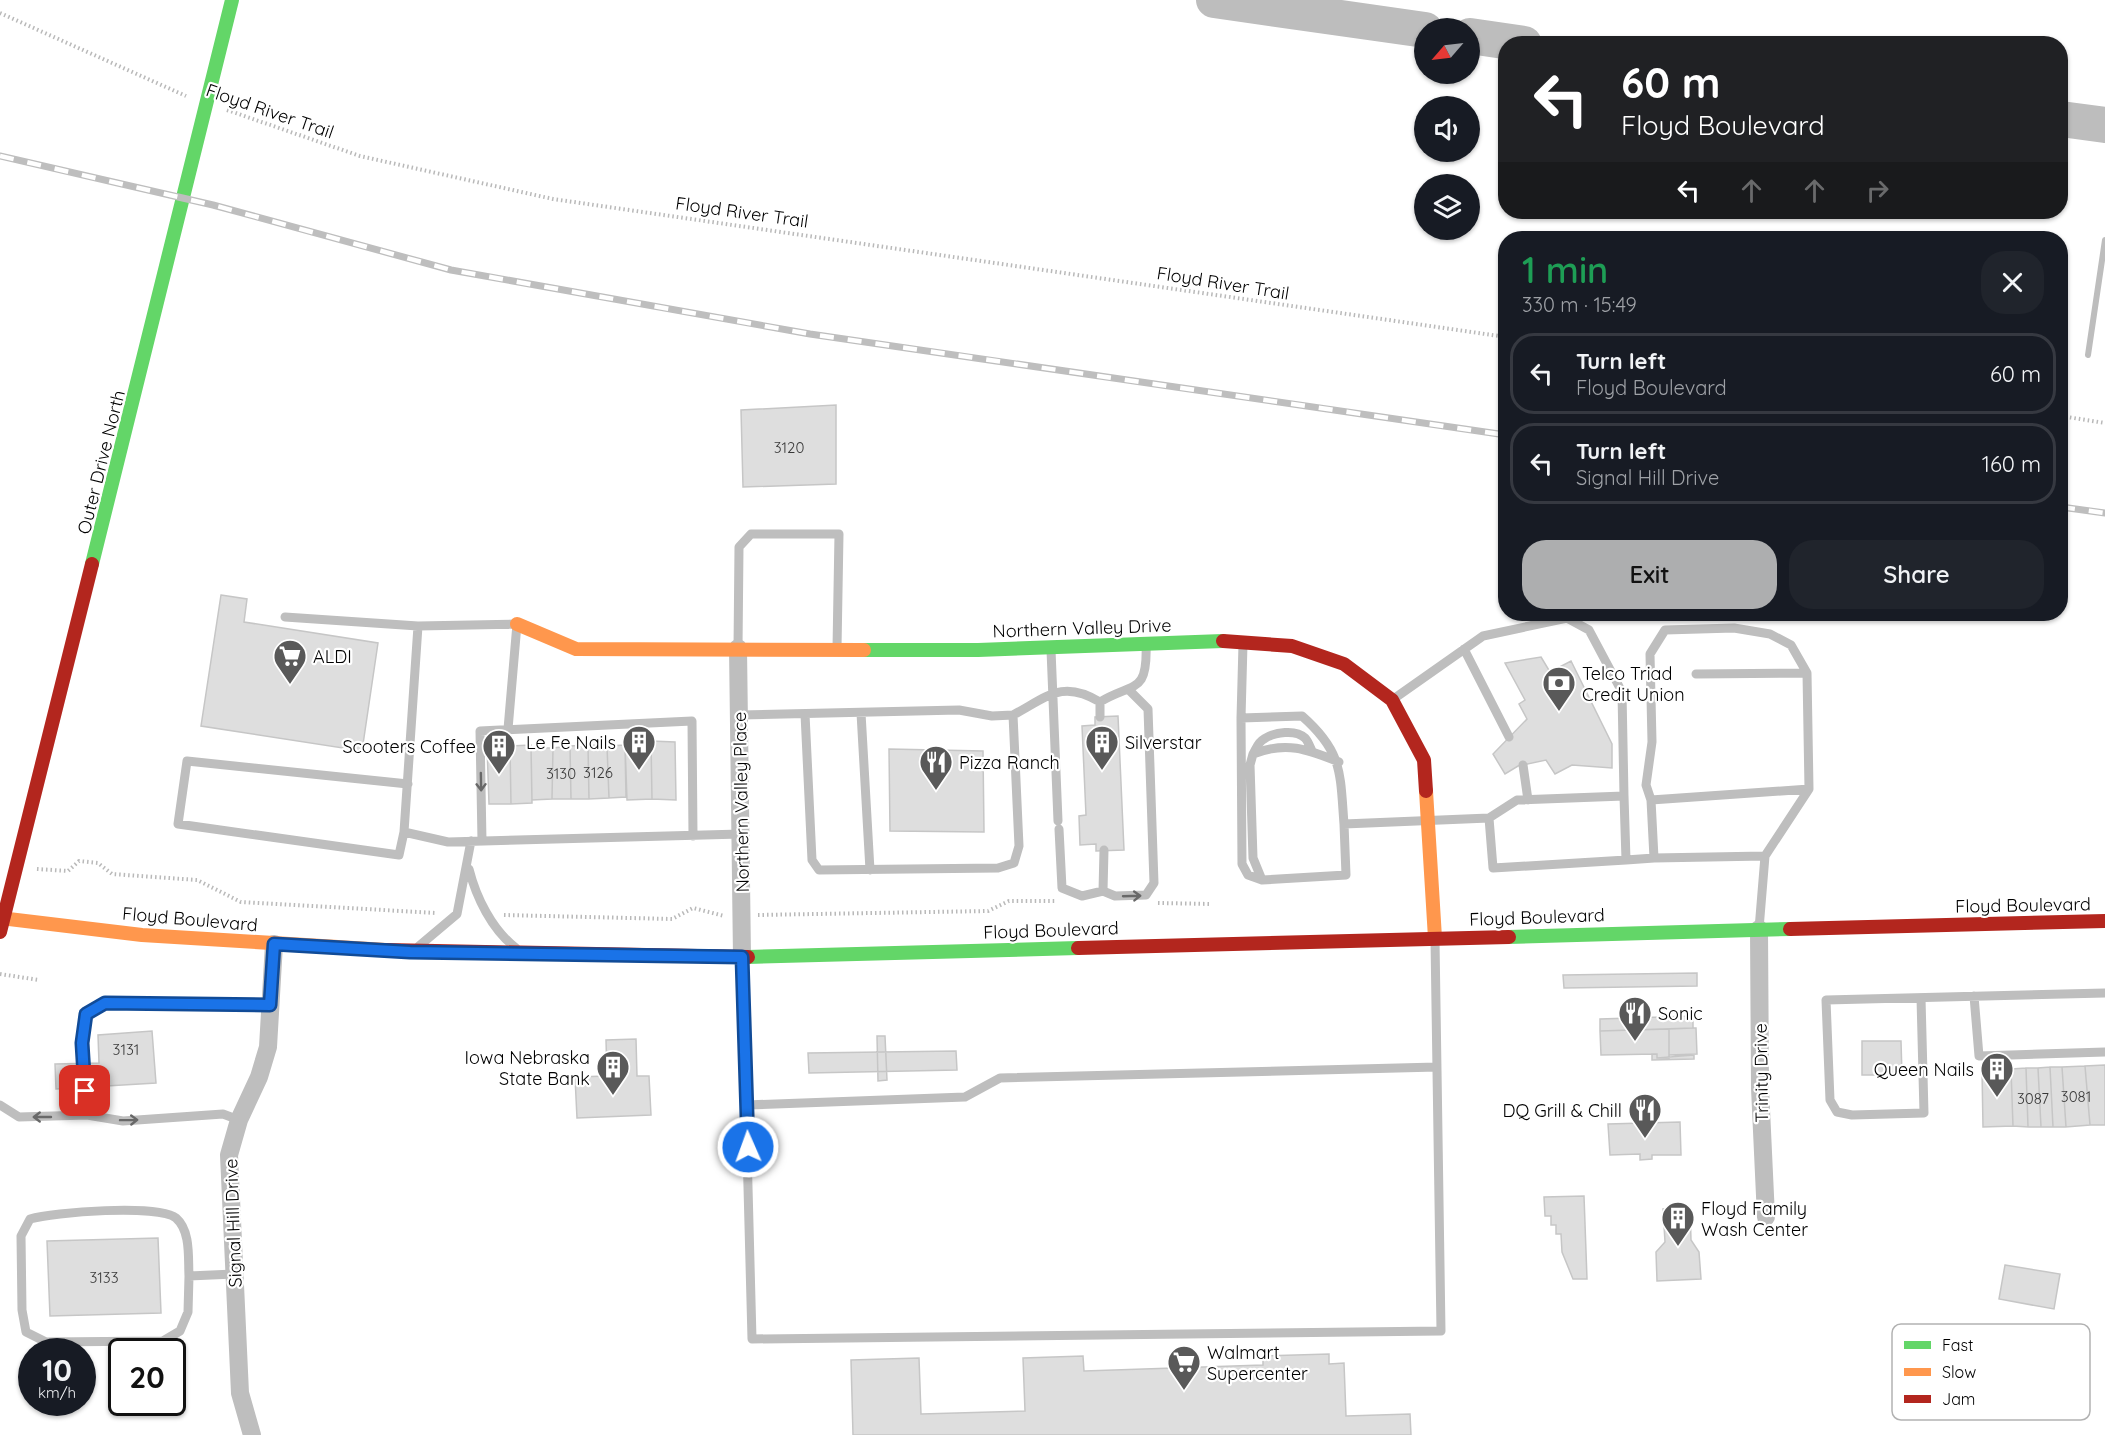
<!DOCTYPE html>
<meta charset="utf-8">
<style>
:root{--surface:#171b24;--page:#20242c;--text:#f1f3f6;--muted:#9ea1a6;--line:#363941;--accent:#adaeaf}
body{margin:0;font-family:Quicksand,sans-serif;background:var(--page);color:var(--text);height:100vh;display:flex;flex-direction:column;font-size:22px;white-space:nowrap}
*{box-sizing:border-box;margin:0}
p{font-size:20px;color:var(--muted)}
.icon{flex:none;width:33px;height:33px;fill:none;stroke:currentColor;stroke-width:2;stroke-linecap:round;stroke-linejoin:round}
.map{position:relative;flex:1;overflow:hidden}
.side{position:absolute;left:1498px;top:231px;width:570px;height:390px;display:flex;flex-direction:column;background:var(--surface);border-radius:24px;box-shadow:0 2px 4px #0004}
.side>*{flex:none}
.guide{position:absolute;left:1498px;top:36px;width:570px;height:183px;border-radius:24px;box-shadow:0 2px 4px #0004;background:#202124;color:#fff;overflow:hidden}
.needle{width:39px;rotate:242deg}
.tools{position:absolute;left:1414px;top:18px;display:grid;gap:12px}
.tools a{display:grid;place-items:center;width:66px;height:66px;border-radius:50%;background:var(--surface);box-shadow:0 2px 4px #0004;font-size:30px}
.speed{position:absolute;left:18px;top:1338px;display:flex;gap:12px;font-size:30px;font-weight:700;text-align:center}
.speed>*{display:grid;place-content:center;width:78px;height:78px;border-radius:50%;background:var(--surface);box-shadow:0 2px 4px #0004;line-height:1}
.speed small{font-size:15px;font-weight:400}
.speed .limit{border:3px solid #111;border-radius:9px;background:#fff;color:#111}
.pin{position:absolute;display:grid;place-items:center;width:51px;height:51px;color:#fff;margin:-26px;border-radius:12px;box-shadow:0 3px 9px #0006}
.me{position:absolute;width:66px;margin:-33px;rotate:358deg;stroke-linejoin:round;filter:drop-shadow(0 0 4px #0008)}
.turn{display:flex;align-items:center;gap:21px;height:126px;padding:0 24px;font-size:27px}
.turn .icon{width:78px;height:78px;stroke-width:2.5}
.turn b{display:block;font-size:42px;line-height:51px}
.lanes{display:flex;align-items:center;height:57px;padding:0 24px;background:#0003;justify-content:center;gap:30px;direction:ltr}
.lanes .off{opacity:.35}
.round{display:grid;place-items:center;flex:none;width:63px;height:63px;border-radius:24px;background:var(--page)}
.overview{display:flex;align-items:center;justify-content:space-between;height:102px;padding:0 24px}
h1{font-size:36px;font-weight:600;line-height:45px;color:#1e9e55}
.primary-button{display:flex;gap:12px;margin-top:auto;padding:12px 24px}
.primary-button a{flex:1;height:69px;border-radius:24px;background:var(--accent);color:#111;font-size:24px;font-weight:600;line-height:69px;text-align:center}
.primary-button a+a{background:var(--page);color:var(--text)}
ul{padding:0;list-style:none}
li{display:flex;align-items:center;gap:18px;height:81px;margin:0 12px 9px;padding:0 12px;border:3px solid var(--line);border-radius:24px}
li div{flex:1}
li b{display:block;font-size:22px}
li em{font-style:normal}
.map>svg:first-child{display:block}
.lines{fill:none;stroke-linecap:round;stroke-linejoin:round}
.stream{stroke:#bdbdbd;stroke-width:6}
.river{stroke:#bdbdbd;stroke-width:36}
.building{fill:#dedede;stroke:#c6c6c6;stroke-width:1.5}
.path{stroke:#b9b9b9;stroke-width:4;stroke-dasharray:1.5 3;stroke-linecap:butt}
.lane{stroke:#bebebe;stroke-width:9}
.street{stroke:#bebebe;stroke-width:18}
.fast{stroke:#63d668;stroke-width:14}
.slow{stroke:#ff974d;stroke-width:14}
.jam{stroke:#b3261e;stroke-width:14}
.rail-casing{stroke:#bebebe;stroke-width:7}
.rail{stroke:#fff;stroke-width:4.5;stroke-dasharray:14;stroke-linecap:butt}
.oneway{stroke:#686868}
.route-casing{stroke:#114b97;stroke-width:15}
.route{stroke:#1a73e8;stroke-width:10}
.labels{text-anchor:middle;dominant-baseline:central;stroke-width:4.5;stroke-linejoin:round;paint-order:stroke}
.number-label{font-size:15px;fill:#383838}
.street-label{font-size:18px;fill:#000;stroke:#fff}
.poi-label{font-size:18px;fill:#000;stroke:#fff;text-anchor:start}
.key{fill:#fff;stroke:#b2b2b2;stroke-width:1.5}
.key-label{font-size:16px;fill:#000}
</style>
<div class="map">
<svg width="2105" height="1435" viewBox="0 0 2105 1435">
<rect width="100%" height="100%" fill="#fff"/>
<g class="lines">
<path class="stream" d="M2088 355 2105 240"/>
<path class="river" d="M1214 0 1425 30
M1470 36 1524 44
M2061 119 2105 125"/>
</g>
<path class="building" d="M836 405V484L743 487 741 410Z
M221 595 247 599 244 622 378 643 362 751 201 726Z
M1541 657 1550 672 1571 661 1612 744V768L1572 765 1555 774 1546 760 1518 766 1505 774 1493 754 1527 719 1519 704 1525 700 1505 663Z
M1118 716 1124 850 1096 851V844L1080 845 1079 816 1086 815 1082 726 1095 725V717Z
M651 741 675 742 676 800 652 799Z
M651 741 652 799 627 800 625 743Z
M531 745 532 803 511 804 510 746Z
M588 745 607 746 609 798 589 799Z
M588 745 589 799H571L570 746Z
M625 745 626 797 609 798 607 746Z
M487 746H510L511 804H489Z
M570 746 571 799H552L553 748Z
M531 748H553L552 799 532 800Z
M889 749 983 751 984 832 890 831Z
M1697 973V986L1564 988 1563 975Z
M1693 1016V1028L1600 1031V1019Z
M1693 1028H1696L1697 1054 1669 1055V1029Z
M1669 1029V1058H1657V1054L1601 1055 1600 1031Z
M152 1031 156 1083 56 1089 55 1064 99 1063 98 1035Z
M877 1036H885L887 1080 878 1081Z
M636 1039 637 1076H649L651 1115 577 1118 575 1077 607 1076 606 1040Z
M1862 1041H1901L1902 1075H1862Z
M956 1051 957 1070 809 1073 808 1053Z
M1652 1054H1657V1058L1694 1055V1059L1652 1060Z
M2105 1065V1125H2090L2085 1066Z
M2085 1066 2090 1125 2066 1127 2062 1067Z
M2050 1067 2053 1127H2041L2038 1068Z
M2050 1067H2062L2066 1127H2053Z
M2026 1068 2028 1127 2013 1126 2011 1069Z
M2026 1068H2038L2041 1127H2028Z
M2011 1069 2013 1126 1983 1127 1982 1070Z
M1680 1122 1681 1155H1652V1159L1640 1160V1154L1610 1155 1608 1124Z
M1584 1196 1587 1279H1573L1562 1252 1561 1234H1556V1225H1551V1216H1545L1544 1197Z
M1690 1208 1691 1240 1699 1252 1701 1279 1657 1281 1656 1252 1665 1242 1663 1209Z
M158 1238 161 1313 50 1316 47 1241Z
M2005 1265 2060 1274 2054 1309 1999 1299Z
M1329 1354V1364L1344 1363 1346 1416 1410 1414 1411 1435H853L851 1360 919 1358 921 1414 1025 1411 1023 1358 1083 1356 1084 1371 1263 1365V1356Z"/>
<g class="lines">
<path class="path" d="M0 13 186 96
M227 110 360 156 553 199 1506 337
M2061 416 2105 423
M37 869 68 871 79 861 98 863 112 874 197 880 241 902 436 913
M1158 903 1211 904
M504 915 672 919 693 908 724 916
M758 915 988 911 1009 901H1057
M0 974 39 980"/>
<path class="lane" d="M285 617 418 626 517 624 508 729
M1243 644 1241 718 1302 716C1343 752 1340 773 1344 824L1489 818 1493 868 1626 860 1624 796 1517 800 1489 818
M738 648 739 547 751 534H839L837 648
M1464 649 1509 737
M1051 650 1058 821
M1696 674 1807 673
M1392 700 1483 636 1567 618 1589 630 1622 692 1624 796
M1100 702C1133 682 1148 695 1146 644
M861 713 870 870
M740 715 959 710 992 716 1013 715 1019 846 1014 863 998 868 819 870 812 860 805 714
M1013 715C1047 697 1062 679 1100 702
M1100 717V702
M1241 718 1242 864 1248 875 1262 880 1346 875 1344 824
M1253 754C1256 749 1258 742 1264 739 1274 732 1296 729 1305 738 1308 741 1310 747 1312 751
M1523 765 1528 800
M408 784 187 761 178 824 399 855 404 832 448 842 741 834
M1651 800 1809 789
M1059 829 1062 888 1082 896 1103 891 1104 850
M404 832 418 626
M482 841 480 731 692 721 693 836
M1626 860 1654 858
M469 869C476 897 492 930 516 948
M1262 880 1253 858 1250 765 1253 754C1286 741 1307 749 1339 762
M1103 891 1115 896 1146 895 1154 883 1148 709 1130 691
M1759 929 1765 856 1809 789 1807 673 1791 645 1770 634 1734 628 1665 630 1650 654 1652 742 1646 785 1651 800 1654 858 1765 856
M419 946 457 914 471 841
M742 959 752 1339 1441 1331 1435 940
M1974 996 1979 1056 2105 1052
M1921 998 1924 1113 1852 1115 1837 1112 1830 1100 1826 1000 2105 993
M0 1105 19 1117 87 1115
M747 1105 965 1097 1000 1078 1437 1067
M239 1120 223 1114 123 1121 87 1115 82 1043 86 1014 105 1003 270 1005
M189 1276 188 1312 180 1331 163 1341 46 1342 26 1332 22 1310 21 1236 30 1219C53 1212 159 1204 176 1218 191 1231 188 1258 189 1276L234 1274"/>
<path class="street" d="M738 648 742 957
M1759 929 1760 1088 1766 1217
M252 1435 240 1393 229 1155 239 1120 259 1077 268 1047 274 944"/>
<path class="fast" d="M92 564 232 0
M864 650H978L1223 641
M1509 937 1790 929
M748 957 1078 948"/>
<path class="slow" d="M517 624 576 649 864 650
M1426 791 1435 938
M0 918 142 935 386 950"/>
<path class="jam" d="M1223 641 1292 646 1344 664 1392 700 1424 760 1426 791
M1790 929 2105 921
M0 932 92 564
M1078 948 1509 937
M386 950 748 957"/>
<defs>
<path id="rail" d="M0 156 213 205 451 270 810 334 1506 435
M2061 507 2105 513"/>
</defs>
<use href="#rail" class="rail-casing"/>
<use href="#rail" class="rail"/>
</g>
<defs><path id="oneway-shaft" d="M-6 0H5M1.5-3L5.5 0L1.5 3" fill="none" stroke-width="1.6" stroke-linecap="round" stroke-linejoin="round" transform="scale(1.5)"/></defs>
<g class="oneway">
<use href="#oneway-shaft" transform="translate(481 782) rotate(89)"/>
<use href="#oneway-shaft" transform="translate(1132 896) rotate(-2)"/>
<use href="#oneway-shaft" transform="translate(42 1117) rotate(-180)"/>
<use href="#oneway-shaft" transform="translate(129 1120) rotate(-1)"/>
</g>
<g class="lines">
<defs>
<path id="route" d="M85 1091 82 1043 86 1014 105 1003 270 1005 274 944 410 952 742 957 748 1147"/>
</defs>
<use href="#route" class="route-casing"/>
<use href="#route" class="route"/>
</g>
<defs>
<symbol id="supermarket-pin" viewBox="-11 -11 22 30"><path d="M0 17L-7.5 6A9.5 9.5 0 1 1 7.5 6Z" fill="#595959" stroke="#fff"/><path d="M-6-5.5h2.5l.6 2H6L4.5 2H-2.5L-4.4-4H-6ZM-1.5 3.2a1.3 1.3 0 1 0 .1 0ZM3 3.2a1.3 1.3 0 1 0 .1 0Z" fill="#fff"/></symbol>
<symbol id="bank-pin" viewBox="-11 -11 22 30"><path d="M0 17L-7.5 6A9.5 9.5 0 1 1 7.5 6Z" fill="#595959" stroke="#fff"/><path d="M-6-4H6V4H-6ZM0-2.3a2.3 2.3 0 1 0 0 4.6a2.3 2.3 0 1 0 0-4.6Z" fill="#fff"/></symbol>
<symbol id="building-pin" viewBox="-11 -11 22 30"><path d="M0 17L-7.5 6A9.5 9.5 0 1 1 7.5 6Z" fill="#595959" stroke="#fff"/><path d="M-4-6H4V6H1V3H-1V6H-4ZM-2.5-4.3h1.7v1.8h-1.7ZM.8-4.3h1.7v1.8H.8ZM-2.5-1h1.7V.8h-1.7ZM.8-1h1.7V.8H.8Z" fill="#fff"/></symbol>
<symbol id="restaurant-pin" viewBox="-11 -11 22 30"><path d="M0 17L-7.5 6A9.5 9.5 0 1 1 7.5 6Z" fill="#595959" stroke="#fff"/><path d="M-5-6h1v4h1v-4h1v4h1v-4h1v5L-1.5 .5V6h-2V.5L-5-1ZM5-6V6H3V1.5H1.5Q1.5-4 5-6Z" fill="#fff"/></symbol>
</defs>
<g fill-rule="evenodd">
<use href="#supermarket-pin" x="271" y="637" width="38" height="52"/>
<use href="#bank-pin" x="1540" y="664" width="38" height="52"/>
<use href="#building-pin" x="620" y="723" width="38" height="52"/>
<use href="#building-pin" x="1083" y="723" width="38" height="52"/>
<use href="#building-pin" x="480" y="727" width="38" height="52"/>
<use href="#restaurant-pin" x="917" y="743" width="38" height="52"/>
<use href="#restaurant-pin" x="1616" y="994" width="38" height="52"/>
<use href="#building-pin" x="594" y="1048" width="38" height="52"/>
<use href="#building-pin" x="1978" y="1050" width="38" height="52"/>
<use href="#restaurant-pin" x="1626" y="1091" width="38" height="52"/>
<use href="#building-pin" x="1659" y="1199" width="38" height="52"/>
<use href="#supermarket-pin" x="1165" y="1343" width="38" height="52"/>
</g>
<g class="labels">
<g class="number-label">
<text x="789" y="447">3120</text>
<text x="598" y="772">3126</text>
<text x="561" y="773">3130</text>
<text x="126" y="1049">3131</text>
<text x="2076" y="1096">3081</text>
<text x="2033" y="1098">3087</text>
<text x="104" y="1277">3133</text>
</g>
<g class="street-label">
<text transform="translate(270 111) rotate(19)">Floyd River Trail</text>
<text transform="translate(742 212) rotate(8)">Floyd River Trail</text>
<text transform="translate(1223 283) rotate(9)">Floyd River Trail</text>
<text transform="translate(101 462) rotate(-76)">Outer Drive North</text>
<text transform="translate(1082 628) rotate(-2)">Northern Valley Drive</text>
<text transform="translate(741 802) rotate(-91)">Northern Valley Place</text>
<text transform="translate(2023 905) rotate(-1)">Floyd Boulevard</text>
<text transform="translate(1537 917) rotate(-2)">Floyd Boulevard</text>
<text transform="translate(190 919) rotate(5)">Floyd Boulevard</text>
<text transform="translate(1051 930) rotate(-2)">Floyd Boulevard</text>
<text transform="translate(1761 1073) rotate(-91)">Trinity Drive</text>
<text transform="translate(233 1223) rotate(-92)">Signal Hill Drive</text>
</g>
<g class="poi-label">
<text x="313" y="656">ALDI</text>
<text x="1582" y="673">Telco Triad<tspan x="1582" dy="21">Credit Union</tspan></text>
<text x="616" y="742" text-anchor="end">Le Fe Nails</text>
<text x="1125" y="742">Silverstar</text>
<text x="476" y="746" text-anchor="end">Scooters Coffee</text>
<text x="959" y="762">Pizza Ranch</text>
<text x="1658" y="1013">Sonic</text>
<text x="590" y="1057" text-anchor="end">Iowa Nebraska<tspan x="590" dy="21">State Bank</tspan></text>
<text x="1974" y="1069" text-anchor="end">Queen Nails</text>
<text x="1622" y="1110" text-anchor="end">DQ Grill &amp; Chill</text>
<text x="1701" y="1208">Floyd Family<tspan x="1701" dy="21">Wash Center</tspan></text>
<text x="1207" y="1352">Walmart<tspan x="1207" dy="21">Supercenter</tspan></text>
</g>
</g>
<rect x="1892" y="1324" width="198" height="96" rx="9" class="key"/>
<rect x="1904" y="1341" width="27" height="8" fill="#63d668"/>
<rect x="1904" y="1368" width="27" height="8" fill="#ff974d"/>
<rect x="1904" y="1395" width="27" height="8" fill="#b3261e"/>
<g class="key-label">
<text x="1942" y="1351">Fast</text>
<text x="1942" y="1378">Slow</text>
<text x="1942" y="1405">Jam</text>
</g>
</svg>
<div class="tools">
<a><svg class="needle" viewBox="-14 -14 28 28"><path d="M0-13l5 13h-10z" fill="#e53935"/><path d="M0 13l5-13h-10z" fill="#9ea1a6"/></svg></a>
<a><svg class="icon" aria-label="sound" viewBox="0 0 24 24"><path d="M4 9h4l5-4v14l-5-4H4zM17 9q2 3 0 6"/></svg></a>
<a><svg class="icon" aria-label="layers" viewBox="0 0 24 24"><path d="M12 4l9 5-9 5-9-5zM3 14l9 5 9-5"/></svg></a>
</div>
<div class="speed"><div>10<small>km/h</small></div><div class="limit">20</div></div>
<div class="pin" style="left:85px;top:1091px;background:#d93025"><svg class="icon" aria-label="arrive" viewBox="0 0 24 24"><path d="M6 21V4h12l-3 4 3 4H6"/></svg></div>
<svg class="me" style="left:748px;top:1147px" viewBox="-20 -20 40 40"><circle r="17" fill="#1a73e8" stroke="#fff" stroke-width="3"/><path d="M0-11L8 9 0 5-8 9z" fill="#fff"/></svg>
<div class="guide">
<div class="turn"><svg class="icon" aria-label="left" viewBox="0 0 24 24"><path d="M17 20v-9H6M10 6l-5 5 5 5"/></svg><div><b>60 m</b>Floyd Boulevard</div></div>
<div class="lanes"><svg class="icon" aria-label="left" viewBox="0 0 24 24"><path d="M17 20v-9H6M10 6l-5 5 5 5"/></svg><svg class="icon off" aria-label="ahead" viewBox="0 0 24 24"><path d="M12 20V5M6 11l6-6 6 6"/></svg><svg class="icon off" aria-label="ahead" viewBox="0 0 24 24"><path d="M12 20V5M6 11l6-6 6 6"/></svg><svg class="icon off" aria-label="right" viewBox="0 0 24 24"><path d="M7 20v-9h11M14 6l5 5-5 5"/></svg></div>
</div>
<section class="side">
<div class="overview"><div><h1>1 min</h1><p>330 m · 15:49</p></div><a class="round"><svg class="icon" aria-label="close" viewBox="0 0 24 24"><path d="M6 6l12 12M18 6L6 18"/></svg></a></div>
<ul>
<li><svg class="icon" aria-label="left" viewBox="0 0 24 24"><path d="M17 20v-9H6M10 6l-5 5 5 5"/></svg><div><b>Turn left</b><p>Floyd Boulevard</p></div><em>60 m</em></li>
<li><svg class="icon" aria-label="left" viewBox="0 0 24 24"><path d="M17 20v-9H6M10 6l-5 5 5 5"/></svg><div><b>Turn left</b><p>Signal Hill Drive</p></div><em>160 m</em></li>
</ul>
<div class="primary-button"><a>Exit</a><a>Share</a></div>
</section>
</div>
